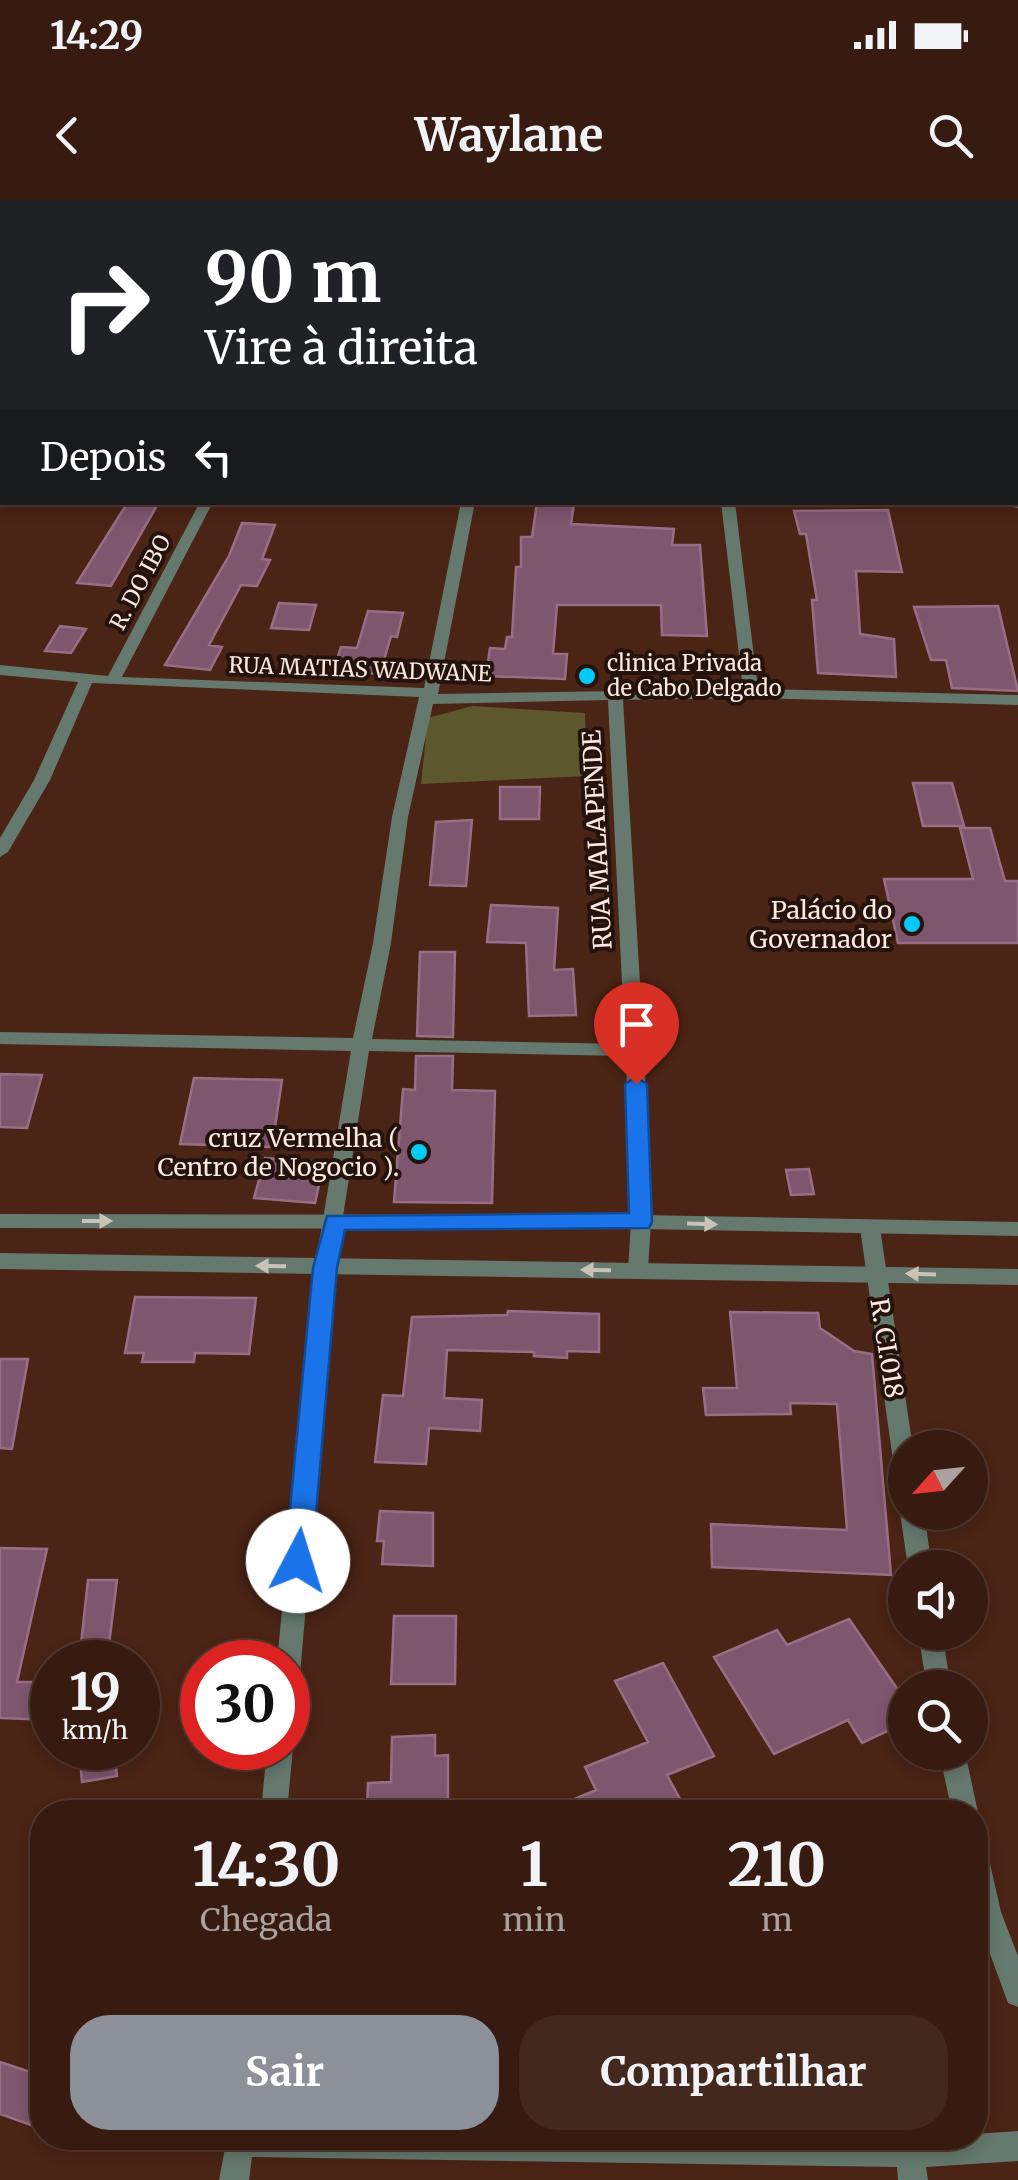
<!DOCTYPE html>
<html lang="pt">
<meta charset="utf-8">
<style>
:root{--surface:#381b10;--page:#43281e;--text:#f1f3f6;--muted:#aba19f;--line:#523930;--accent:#8c9099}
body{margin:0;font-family:Merriweather,serif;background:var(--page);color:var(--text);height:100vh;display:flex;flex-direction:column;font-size:38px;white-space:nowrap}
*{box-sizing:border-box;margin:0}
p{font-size:32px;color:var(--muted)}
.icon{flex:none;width:55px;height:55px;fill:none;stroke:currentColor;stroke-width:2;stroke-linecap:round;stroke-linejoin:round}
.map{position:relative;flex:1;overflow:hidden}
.side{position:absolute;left:30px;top:1600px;width:958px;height:350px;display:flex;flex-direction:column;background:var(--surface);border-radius:40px;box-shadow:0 5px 15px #0003,0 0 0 2px var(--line)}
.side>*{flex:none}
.hud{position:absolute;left:0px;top:0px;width:1020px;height:305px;box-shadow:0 5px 15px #0003,0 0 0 2px var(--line);background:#202124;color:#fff;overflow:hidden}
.needle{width:65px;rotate:243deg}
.fabs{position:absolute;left:888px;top:1230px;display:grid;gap:20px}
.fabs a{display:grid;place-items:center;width:100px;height:100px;border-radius:50%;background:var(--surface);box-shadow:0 5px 15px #0003,0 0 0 2px var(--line);font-size:50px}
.speed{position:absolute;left:30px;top:1440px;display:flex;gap:20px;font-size:50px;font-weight:700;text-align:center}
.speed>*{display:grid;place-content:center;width:130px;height:130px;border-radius:50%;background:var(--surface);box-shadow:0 5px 15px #0003,0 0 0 2px var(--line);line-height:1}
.speed small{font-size:25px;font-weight:400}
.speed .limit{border:15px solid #d22;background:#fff;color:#111}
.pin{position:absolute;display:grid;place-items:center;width:85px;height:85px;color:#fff;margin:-102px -42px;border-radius:50% 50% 50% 0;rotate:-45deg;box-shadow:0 0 10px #0007}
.pin .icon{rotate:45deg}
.me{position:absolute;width:110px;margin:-55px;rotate:5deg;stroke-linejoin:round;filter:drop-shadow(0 0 8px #0008)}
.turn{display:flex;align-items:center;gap:35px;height:210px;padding:0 40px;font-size:45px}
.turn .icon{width:130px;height:130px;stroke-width:2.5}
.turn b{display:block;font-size:70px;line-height:85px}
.then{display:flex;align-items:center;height:95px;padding:0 40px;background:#0003;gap:20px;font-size:38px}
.eta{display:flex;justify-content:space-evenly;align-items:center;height:170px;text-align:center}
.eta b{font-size:60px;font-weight:700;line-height:70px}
.button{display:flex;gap:20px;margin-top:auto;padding:20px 40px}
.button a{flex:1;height:115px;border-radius:40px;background:var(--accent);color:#fff;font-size:40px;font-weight:700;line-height:115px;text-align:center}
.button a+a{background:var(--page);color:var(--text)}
.status{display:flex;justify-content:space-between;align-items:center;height:70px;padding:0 50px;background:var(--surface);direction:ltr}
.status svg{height:28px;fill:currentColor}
header{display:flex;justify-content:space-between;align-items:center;height:130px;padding:0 40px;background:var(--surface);font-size:45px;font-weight:700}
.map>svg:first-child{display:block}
.green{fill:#5c572d}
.building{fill:#7e566e;stroke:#986e87;stroke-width:2.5}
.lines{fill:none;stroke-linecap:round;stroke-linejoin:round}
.minor{fill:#65796e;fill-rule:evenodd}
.tertiary{fill:#65796e;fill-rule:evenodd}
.oneway{fill:#c8c2b9}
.route{fill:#1a73e8;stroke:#114b97;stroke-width:2.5}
.poi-dot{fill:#02cbf9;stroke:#24130c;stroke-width:4}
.labels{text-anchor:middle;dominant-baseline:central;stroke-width:8;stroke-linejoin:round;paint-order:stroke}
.far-street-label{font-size:22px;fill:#fee9e1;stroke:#24130c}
.far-poi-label{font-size:22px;fill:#fee9e1;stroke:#24130c;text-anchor:start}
.street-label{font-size:25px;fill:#fee9e1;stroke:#24130c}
.poi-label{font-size:25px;fill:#fee9e1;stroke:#24130c;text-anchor:end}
</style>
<div class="status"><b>14:29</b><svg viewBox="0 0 49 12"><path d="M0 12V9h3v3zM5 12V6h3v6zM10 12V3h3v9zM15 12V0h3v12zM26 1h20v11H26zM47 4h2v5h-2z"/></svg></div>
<header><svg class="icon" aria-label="back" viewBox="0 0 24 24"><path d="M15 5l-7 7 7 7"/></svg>Waylane<svg class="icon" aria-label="search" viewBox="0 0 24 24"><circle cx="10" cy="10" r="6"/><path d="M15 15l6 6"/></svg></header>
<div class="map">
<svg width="1018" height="1980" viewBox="0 0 1018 1980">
<rect width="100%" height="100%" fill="#4a2415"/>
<path class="green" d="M472 506 585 513 587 576 421 584 428 518Z"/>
<path class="building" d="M128 302H159L111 386 77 383Z
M537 303 574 304 571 324 674 329 672 345H700L707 436 662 435 661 405H557L553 454H567L565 479 486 476 490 448 505 449 507 437H512L516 367H521V337H532Z
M888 310 902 372 856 371 860 434 894 439 896 477 818 473 812 400H817L806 334H800L794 311Z
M242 323 275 325 262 359 270 360 257 386 241 385 209 445 222 447 210 470 165 465 229 356Z
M279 403 316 405 309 430 271 428Z
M998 406 1018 491 952 488 946 460H931L914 407Z
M368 411 403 413 397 437 391 436 380 474 333 471 341 447 357 448Z
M60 426 86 429 71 453 45 451Z
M913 583H952L964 626H923Z
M500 587H540L539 619H500Z
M472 620 466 686 430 685 436 622Z
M960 628H990L1005 681H1018V743H898L884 679H973Z
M491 705 558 708 554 770 573 769 576 815 529 816 526 743 487 742Z
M420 752H455L453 837 417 836Z
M416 856H453L452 890 495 891 492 1003 394 1002 403 889 415 890Z
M0 874 42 875 27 928 0 927Z
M194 878 282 880 272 947 180 944Z
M265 958 324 962 315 1003 254 998Z
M809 969 814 994 791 995 786 970Z
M135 1097 256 1098 249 1154 195 1153 194 1162H142L144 1153H125Z
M508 1111 599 1114V1152L567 1151V1158L534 1156V1152L447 1150 444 1198 482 1200 480 1231 429 1228 426 1264 375 1262 383 1195 403 1196 412 1117 507 1115Z
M730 1112 818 1113 820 1128 854 1151 872 1154 891 1375 712 1367 711 1324 847 1330 837 1204 790 1203 791 1214 706 1215 703 1188H737Z
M0 1159H28L12 1249 0 1248Z
M380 1311 433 1313V1366L382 1364 384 1341H377Z
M0 1348 47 1349 17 1482H52V1520L0 1518Z
M88 1380H117L107 1461 79 1462Z
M394 1416H456L455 1484H391Z
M849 1419 905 1500V1523L862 1543 848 1520 774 1554 714 1457 777 1430 787 1445Z
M663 1463 714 1556 667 1575 687 1612H544L596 1590 585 1567 648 1542 615 1481Z
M435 1535V1556L448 1555V1605L367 1610 368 1583 391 1582 392 1537Z
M79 1548H114L117 1576 82 1582Z
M0 1862 42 1876V1929L0 1914Z"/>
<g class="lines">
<path class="minor" d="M183 0H193V2H183Z
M371 0H382L383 2H372Z
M521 0H532L533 2H522Z
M663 0H674L675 2H664Z
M751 0H763L764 2H753Z
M961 0H972L973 2H962Z
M0 24H2V30H0Z
M2 203V212L0 213V204Z
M0 261 2 262V270L0 269Z
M1018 298V308L1013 307 1011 302H1018Z
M200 302H213L122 477 424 488 461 302H475L438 494 743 489 721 302H735L758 489 1018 495V505L751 498 623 500 644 850 651 1022 648 1070 645 1075H631L628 1070 631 1022 626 856 369 851 335 1067 300 1475 297 1483 288 1486V1462H277L315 1067 351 851 0 844V832L353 838 373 743 392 617 419 497 92 483 50 580 8 652 0 657V638L34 580 78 482 0 475V465L108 476ZM608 500 625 844 372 839 391 743 408 617 433 504Z
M870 1021 880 1028 913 1248H905V1276L897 1274 894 1267 860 1028Z
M905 1305V1312H924L932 1368H908L900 1312Z
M918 1432H942L951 1488H927Z
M288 1539 293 1548 287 1612H261L267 1548H288Z
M939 1552H965L978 1612 975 1619V1612H952Z
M975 1643 984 1646 988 1655 1001 1712 1018 1756V1807L1008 1803 975 1713Z
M1018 1931V1961L926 1967 928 1980H898L897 1967 252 1957 249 1980H219L227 1938H975V1934Z"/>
<path class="tertiary" d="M0 1014 641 1015 1018 1022V1036L641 1029 0 1028Z
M0 1053 1018 1069V1085L0 1069Z"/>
</g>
<defs><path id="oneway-solid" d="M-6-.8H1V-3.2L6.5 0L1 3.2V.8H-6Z" transform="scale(2.5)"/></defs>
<g class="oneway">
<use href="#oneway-solid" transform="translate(97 1021)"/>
<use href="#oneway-solid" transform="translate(702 1024) rotate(2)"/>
<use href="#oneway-solid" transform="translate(271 1066) rotate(-179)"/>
<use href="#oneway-solid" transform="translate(596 1070) rotate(-179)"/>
<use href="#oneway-solid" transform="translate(921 1074) rotate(-178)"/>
</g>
<path class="route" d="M636 877 647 884 652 1022 649 1028 345 1030 337 1068 312 1361 308 1369 298 1372 289 1369 285 1361 313 1068 327 1016 629 1013 625 884Z"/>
<g class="poi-dot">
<circle cx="587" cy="476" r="10"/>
<circle cx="912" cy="724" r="10"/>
<circle cx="419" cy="952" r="10"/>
</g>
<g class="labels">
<g class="far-street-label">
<text transform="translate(140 382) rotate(-62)">R. DO IBO</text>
<text transform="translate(360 469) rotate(2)">RUA MATIAS WADWANE</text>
</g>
<g class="far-poi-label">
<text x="607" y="463">clinica Privada<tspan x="607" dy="25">de Cabo Delgado</tspan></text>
</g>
<g class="street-label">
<text transform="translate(597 640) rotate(-93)">RUA MALAPENDE</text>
<text transform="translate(887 1148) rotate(81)">R. CI.018</text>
</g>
<g class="poi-label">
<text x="892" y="710">Palácio do<tspan x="892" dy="29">Governador</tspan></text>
<text x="399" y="938">cruz Vermelha (<tspan x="399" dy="29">Centro de Nogocio ).</tspan></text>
</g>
</g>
</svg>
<div class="fabs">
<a><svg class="needle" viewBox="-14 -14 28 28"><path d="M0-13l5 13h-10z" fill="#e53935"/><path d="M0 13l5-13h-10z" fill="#aba19f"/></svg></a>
<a><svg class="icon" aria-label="sound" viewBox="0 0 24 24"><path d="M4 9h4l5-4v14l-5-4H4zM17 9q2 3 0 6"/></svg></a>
<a><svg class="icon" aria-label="search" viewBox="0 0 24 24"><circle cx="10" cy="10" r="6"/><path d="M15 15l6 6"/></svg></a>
</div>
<div class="speed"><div>19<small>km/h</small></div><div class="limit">30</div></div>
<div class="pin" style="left:636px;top:884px;background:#d93025"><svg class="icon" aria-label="arrive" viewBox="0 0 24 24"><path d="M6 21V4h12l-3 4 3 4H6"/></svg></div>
<svg class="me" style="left:298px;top:1361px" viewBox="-20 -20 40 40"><circle r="19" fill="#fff"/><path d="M0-13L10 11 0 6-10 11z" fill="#1a73e8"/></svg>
<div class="hud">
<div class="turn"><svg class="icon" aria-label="right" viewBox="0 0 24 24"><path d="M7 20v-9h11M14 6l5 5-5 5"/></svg><div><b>90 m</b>Vire à direita</div></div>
<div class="then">Depois<svg class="icon" aria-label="left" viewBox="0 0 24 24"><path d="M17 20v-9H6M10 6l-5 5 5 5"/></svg></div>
</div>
<section class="side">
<div class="eta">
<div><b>14:30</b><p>Chegada</p></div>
<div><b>1</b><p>min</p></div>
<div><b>210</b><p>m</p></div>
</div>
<div class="button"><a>Sair</a><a>Compartilhar</a></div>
</section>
</div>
